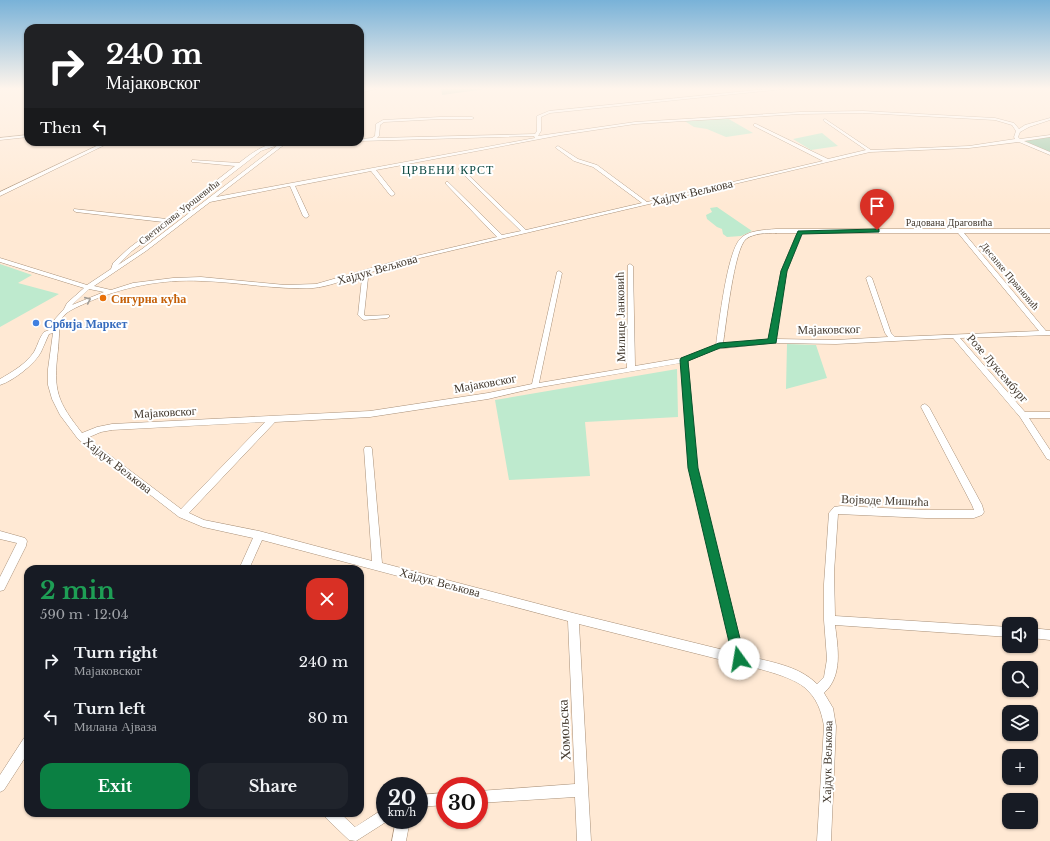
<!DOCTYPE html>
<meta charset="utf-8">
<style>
:root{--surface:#171b24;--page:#20242c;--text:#f1f3f6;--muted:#9ea1a6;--accent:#0b8043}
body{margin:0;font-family:"Libre Baskerville",serif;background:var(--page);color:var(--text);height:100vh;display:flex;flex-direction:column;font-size:15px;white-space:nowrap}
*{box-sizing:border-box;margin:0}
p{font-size:13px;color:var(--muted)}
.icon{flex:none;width:22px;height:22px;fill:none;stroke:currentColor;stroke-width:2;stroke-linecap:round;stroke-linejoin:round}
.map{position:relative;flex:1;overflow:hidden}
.sheet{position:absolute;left:24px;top:565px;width:340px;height:252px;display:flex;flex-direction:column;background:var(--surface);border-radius:12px;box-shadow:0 1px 3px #0004}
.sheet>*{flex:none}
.hud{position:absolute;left:24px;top:24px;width:340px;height:122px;border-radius:12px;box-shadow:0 1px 3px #0004;background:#202124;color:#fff;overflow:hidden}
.controls{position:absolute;left:1002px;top:617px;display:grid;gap:8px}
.controls a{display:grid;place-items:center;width:36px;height:36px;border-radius:8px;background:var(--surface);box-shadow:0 1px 3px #0004;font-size:20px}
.speed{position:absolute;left:376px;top:777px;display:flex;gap:8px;font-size:20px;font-weight:700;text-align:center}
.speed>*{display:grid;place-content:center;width:52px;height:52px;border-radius:50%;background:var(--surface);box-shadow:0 1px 3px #0004;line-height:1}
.speed small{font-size:10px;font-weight:400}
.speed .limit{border:6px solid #d22;background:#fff;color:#111}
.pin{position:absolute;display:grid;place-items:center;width:34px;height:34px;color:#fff;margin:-41px -17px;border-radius:50% 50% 50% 0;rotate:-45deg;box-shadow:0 0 4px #0007}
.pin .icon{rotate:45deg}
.me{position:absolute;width:44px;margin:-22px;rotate:347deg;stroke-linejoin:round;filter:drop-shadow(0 0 3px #0008)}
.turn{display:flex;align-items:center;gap:14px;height:84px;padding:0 16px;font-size:18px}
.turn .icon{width:52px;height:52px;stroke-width:2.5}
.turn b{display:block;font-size:28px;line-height:34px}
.then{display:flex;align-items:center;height:38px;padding:0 16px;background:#0003;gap:8px;font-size:15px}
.round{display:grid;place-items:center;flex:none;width:42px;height:42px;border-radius:12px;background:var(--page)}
.head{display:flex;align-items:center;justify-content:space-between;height:68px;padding:0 16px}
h1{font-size:24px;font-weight:700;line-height:30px;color:#1e9e55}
.cta{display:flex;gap:8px;margin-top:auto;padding:8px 16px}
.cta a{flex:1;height:46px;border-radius:12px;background:var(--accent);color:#fff;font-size:16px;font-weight:700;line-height:46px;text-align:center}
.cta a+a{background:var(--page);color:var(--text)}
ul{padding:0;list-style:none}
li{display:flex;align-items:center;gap:12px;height:56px;padding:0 16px}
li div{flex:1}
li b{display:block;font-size:15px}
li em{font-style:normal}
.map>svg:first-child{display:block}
.green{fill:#beeace}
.forest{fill:#99caab}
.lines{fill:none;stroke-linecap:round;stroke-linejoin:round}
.street-casing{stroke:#a99078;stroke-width:1}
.street{fill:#fff;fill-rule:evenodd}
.oneway{stroke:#a09c96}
.route{fill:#0b8043;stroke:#07532c}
.food-dot{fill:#e8710a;stroke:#fff;stroke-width:1.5}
.shop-dot{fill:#3f7fe0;stroke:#fff;stroke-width:1.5}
.labels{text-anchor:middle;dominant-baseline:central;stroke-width:4;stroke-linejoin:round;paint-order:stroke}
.far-street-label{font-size:10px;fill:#42382d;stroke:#fff}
.far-quarter-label{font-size:12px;letter-spacing:1px;fill:#09463e;stroke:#fff}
.street-label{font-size:12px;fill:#42382d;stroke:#fff}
.food-label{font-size:12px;font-weight:bold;fill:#c56008;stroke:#fff;text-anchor:start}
.shop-label{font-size:12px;font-weight:bold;fill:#366cbe;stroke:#fff;text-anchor:start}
.near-street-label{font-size:14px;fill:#42382d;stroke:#fff}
</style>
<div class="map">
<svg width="1050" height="841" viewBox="0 0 1050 841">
<rect width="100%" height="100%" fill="#ffe9d4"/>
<path class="green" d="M727 118 753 133 726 137 707 129 694 127 683 120Z
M822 133 838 146 811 150 793 139Z
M717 207 752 231 741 236 727 237 723 234 722 229 717 227 707 219 706 215 712 212 710 208Z
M0 264 32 275 18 283 59 294 0 327Z
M787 344 816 345 827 378 786 389Z
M677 369 678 417 585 422 590 476 509 480 495 400Z"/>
<path class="forest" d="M441 88H493L442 95Z
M1050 136V152L1021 142Z"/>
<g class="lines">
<defs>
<path id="street" d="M371 88H379L360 93V91Z
M776 88H793L550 113 541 117V131L538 136 635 122 800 112 863 111 995 118 1014 123 1019 129 1025 125 1050 118V120L1029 127 1020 132 1018 137 1020 139 1050 135V137L1024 141 1050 152V155L1019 142 969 148 870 152 407 261 365 274 368 278 364 315 366 316 389 315V317L387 318 364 320 362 319 358 315 362 278 360 275C346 279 328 287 313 288 276 290 239 282 201 281 162 279 122 287 86 303 78 307 65 311 61 320 59 324 59 343 58 350 53 391 57 401 82 433L97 427 112 424 370 411 488 393 532 384 557 272 559 271 562 273 539 383 627 368 628 265 630 264 633 266 635 366 682 358 716 345C719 323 727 253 740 239 748 230 765 230 776 229H1050V233H964L1046 331H1050V335L960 338 1025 412H1050V418H1029L1050 450V460L1047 459 1020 417 953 338 836 344 773 343 716 349 688 361 697 468 744 655C769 662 798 665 817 684L824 677 827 659 824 620V584L829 513 834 507 841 506 926 510H974L972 505 921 407 922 405 925 404 929 407 982 505 984 512 982 515 974 518H926L838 514 834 572 835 616 1009 627V637L835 625C838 648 843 676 824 693L833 708 836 726 831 841H817L824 726C821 710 817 698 804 687 788 674 747 666 726 661 677 649 628 636 579 624L591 841H577L575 797 479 803V791L575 784 568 621 262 540 249 569H239L253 538 203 527 179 517 78 439 60 415 52 399 48 385V369L53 333 49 334C46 340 44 346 41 352 35 364 13 381 0 385V379C12 372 26 364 34 352 38 345 39 338 44 332L54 328 55 319 64 309 67 303 84 288 0 262V258L87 285 111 269 113 263 128 249 163 222 76 212 73 210 74 209 167 219 235 166 194 162H192V160L239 163C256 150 266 142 289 142L285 144 216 197 535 138 534 136 360 141V139L372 138 375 136 376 124 383 120 440 117H472L474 118 472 119H440L384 122 380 125 379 136 377 138 535 134 537 131V116L549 111ZM863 113 995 120 1012 125 1016 131 1014 137 1015 139 969 146 871 150 825 119 823 120 824 121 866 150 828 159 756 124H754V126L823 161 647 202 597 165 578 159 558 146 556 147V148L574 161 593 167 642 203 526 230 461 168H459V170L521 231 502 235 448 182H446V184L497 237 403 259 316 284 285 285 201 277 173 278 133 283 111 290 94 286 146 251 210 202 290 186 303 216 306 218 309 216 295 186 371 171 390 195 392 196 395 194 376 170 561 135 635 124 800 114ZM278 145 142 249 118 265 132 251 169 223 172 222V220L261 151ZM776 233H797L781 271 769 336V339L723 344C726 325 734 249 746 239 754 233 767 233 776 233ZM803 233H958L1039 331 895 337 891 333 872 278 869 276 866 278 885 333 888 337 836 340 776 339 775 336 787 271ZM89 289 104 292 72 305ZM681 363 689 468 732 652 573 613 382 563 372 449 371 447H365L364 449 372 561 259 531 204 520 189 513 275 422 370 417 488 399 535 388ZM265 422 181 509 87 438 101 432 112 430Z
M28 135V137L0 140V138Z
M105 142H111L0 196V192Z
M0 531 25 538 27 541 26 546 4 590 0 591V577L17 543 0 539Z
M1031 628 1050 630V640L1031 638Z
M28 736V753L4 790 0 792V775L24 738Z
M445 793V805L419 807V795Z
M385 808V820H389L356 841 349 840 326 818 325 813H340L355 827Z
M396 820H410L406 841H392Z"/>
</defs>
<use href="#street" class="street-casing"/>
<use href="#street" class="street"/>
</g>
<defs><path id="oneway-chevron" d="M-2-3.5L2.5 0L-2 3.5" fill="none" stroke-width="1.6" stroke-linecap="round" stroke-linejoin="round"/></defs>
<use class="oneway" href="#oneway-chevron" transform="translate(88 300) rotate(-24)"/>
<linearGradient id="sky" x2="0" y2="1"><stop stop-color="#79b2d8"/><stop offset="0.43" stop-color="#fff5ec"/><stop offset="1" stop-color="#fff5ec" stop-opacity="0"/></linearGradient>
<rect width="1050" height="206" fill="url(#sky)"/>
<path class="route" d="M877 229H879V232L802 234 787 271 776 343 720 348 688 361 698 468 745 659 743 663 739 665 734 663 733 659 688 468 680 360 681 358 719 343 768 339 781 271 798 231Z"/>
<circle class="food-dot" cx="103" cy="298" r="4"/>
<circle class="shop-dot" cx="36" cy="323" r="4"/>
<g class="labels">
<g class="far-street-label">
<text transform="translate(179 212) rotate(-38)">Светислава Урошевића</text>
<text x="949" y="222">Радована Драговића</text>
<text transform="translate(1010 276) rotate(50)">Десанке Првановић</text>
</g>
<g class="far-quarter-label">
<text x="448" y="169">ЦРВЕНИ КРСТ</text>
</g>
<g class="street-label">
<text transform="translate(692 192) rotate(-13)">Хајдук Вељкова</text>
<text transform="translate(377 269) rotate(-16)">Хајдук Вељкова</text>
<text transform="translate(620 317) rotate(-91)">Милице Јанковић</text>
<text transform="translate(829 329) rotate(-1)">Мајаковског</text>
<text transform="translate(998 368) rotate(49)">Розе Луксембург</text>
<text transform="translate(485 383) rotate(-10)">Мајаковског</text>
<text transform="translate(165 412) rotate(-3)">Мајаковског</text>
<text transform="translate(118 465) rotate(38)">Хајдук Вељкова</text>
<text transform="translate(885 500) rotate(2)">Војводе Мишића</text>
<text transform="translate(440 582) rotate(15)">Хајдук Вељкова</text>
<text transform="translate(827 762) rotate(-89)">Хајдук Вељкова</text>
</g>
<g class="food-label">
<text x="111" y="298">Сигурна кућа</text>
</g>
<g class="shop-label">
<text x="44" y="323">Србија Маркет</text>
</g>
<g class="near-street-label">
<text transform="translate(564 730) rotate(-93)">Хомољска</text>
</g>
</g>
</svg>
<div class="controls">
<a><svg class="icon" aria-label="sound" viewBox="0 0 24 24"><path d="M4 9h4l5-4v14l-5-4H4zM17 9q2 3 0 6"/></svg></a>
<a><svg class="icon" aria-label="search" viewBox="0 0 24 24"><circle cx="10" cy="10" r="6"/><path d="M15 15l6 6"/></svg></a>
<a><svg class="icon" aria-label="layers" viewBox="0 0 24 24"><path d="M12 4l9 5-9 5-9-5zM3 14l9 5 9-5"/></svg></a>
<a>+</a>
<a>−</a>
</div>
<div class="speed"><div>20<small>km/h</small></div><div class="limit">30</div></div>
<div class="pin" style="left:877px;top:230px;background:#d93025"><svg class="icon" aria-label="arrive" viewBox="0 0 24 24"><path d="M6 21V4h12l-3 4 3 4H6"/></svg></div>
<svg class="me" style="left:739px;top:659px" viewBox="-20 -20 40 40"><circle r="19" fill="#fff"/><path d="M0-13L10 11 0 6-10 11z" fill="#0b8043"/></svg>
<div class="hud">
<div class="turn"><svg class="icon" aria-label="right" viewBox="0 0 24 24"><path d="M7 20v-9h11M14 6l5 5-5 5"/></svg><div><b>240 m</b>Мајаковског</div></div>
<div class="then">Then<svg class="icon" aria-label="left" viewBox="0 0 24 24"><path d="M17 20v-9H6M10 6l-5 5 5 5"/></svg></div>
</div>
<section class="sheet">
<div class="head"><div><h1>2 min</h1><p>590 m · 12:04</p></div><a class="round" style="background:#d93025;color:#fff"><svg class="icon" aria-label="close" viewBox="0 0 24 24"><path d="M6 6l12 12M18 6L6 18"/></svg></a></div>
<ul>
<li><svg class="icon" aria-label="right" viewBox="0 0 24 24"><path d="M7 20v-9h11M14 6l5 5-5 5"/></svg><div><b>Turn right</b><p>Мајаковског</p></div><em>240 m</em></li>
<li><svg class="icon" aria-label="left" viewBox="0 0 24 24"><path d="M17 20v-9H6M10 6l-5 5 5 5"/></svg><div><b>Turn left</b><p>Милана Ајваза</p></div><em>80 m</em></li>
</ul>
<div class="cta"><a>Exit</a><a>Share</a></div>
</section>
</div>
